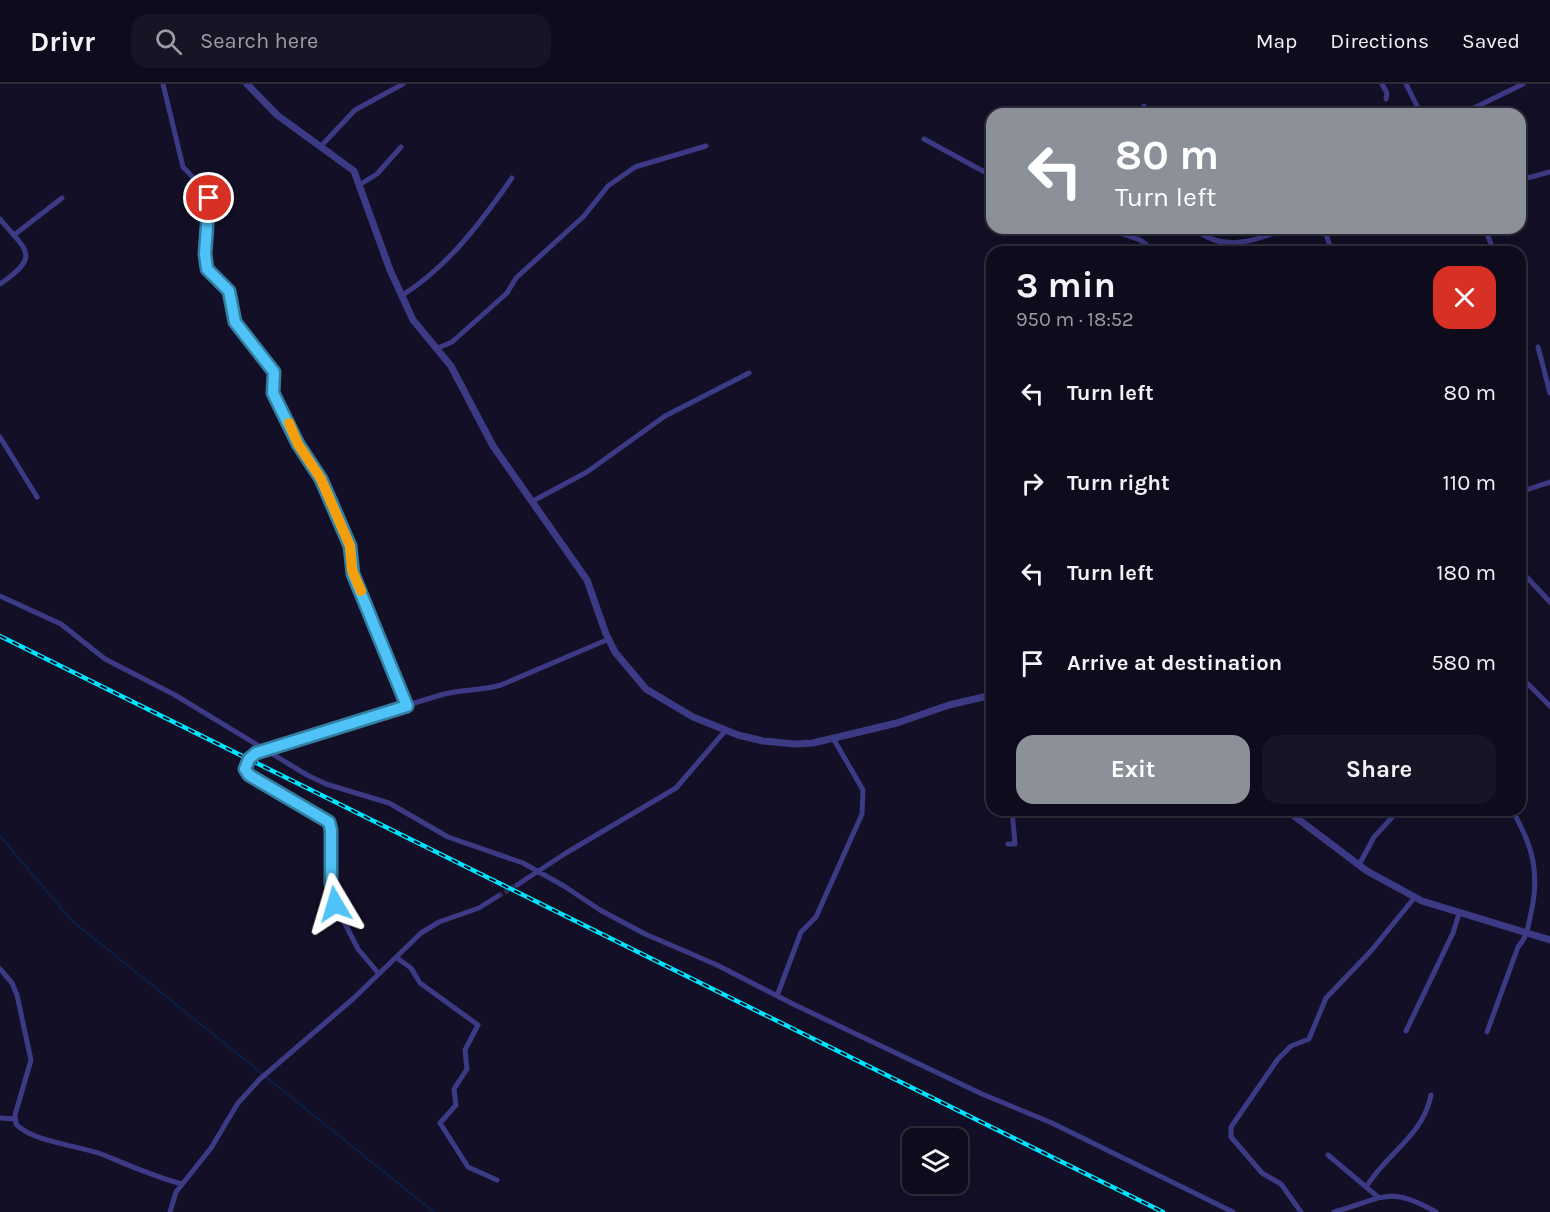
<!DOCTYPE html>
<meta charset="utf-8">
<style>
:root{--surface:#0e0b1c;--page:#171425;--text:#f1f3f6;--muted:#9b9ba3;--line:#2e2b3b;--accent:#8c9099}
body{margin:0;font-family:Karla,sans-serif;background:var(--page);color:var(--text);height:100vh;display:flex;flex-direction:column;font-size:22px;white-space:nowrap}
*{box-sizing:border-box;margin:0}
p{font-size:20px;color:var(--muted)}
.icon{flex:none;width:33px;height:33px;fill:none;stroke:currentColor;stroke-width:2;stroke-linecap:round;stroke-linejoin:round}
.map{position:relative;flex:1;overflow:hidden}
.sheet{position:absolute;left:986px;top:162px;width:540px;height:570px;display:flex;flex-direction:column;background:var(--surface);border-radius:18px;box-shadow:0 6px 24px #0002,0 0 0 2px var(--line)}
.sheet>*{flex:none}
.banner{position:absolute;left:986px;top:24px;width:540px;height:126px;border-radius:18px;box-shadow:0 6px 24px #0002,0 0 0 2px var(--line);background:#8c9099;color:#fff;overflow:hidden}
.controls{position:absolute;left:902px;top:1044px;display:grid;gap:12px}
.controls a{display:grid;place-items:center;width:66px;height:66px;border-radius:12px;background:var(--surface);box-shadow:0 6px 24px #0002,0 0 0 2px var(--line);font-size:30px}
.pin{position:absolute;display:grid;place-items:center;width:51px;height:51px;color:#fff;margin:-26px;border:3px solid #fff;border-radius:50%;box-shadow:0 2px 6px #0007}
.me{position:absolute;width:66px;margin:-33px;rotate:353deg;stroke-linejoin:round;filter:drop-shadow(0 0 4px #0008)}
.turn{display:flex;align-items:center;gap:21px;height:126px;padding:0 30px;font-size:27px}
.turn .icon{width:78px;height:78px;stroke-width:2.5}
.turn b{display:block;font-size:42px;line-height:51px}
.round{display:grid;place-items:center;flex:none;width:63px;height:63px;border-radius:18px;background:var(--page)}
.head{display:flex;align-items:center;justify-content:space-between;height:102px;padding:0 30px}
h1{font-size:36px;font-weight:700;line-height:45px}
.button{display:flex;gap:12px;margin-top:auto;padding:12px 30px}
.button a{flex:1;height:69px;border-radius:18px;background:var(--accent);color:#fff;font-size:24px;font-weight:700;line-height:69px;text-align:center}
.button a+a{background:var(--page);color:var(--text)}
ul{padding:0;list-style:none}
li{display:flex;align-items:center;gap:18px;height:90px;padding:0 30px}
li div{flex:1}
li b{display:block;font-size:22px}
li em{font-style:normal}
header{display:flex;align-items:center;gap:36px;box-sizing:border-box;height:84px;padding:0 30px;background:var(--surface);border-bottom:2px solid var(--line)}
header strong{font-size:28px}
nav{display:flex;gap:33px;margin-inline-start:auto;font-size:21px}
.search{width:420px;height:54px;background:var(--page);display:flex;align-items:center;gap:15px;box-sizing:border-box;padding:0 21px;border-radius:18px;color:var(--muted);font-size:22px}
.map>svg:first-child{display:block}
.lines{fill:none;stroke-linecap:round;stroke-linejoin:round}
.stream{stroke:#0a1f44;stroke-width:2}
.minor-tunnel{stroke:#312d47;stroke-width:5;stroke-dasharray:5 2.5;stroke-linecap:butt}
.minor{stroke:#3d3a85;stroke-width:5}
.tertiary{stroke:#3d3a85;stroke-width:7}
.rail-casing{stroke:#00e5ff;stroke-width:4.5}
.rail{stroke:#130f26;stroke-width:2;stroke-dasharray:7;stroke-linecap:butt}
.route-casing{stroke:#337fa1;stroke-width:15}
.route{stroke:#4fc3f7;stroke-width:10}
.slow{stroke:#f59e0b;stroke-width:10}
</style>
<header>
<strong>Drivr</strong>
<div class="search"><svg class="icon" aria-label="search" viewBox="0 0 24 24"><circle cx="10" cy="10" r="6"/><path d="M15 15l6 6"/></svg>Search here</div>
<nav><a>Map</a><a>Directions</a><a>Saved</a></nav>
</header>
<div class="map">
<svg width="1550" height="1128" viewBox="0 0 1550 1128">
<rect width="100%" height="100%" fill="#130f26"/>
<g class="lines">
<path class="stream" d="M0 752 71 836 434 1128"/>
<path class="minor-tunnel" d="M498 812 517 801"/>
<path class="minor" d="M163 0 183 83 207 108 209 114 205 170 207 185 229 206 235 238 274 288 273 309 298 360 321 395 349 462 353 490 407 622
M1382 0 1387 9 1386 15
M1406 0 1421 30
M1144 22 1146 30
M1453 30 1474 24 1523 0
M924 55 992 92
M322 61 355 26 403 0
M1520 96 1550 88
M361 100 377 90 401 63
M0 135C26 167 42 171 0 200
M1106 144 1140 156 1156 168
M1193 144C1227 171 1254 155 1290 144
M1324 144 1332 168
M1485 144 1494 168
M14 151 62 114
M401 212C447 184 481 138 512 94
M1538 263 1550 309
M438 264 452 258 507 209 516 194 584 132 608 102 635 83 706 62
M0 353 37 413
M1520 408 1550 398
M533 417 587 388 665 332 749 289
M1520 486 1550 518
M0 512 61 540 105 575 175 611 307 691 326 700 389 719 448 753 523 779 564 802 600 826 645 850 717 881 793 920 982 1010 1052 1039 1233 1128
M1520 592 1550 622
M1008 760H1015L1012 726
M1359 781 1374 753 1399 726
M517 801 566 769 676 704 726 646
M397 874 411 884 420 899 478 941 465 966 467 985 454 1005 456 1021 440 1039 468 1083 497 1096
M0 885 12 899 17 911 31 976 15 1031 16 1040C34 1059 79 1061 104 1071 130 1082 155 1093 182 1100
M379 890 358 865 335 820 329 738 249 691 245 685 249 675 264 666C324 650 382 628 441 611 461 605 481 607 501 601L609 555
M777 912 801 848 816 833 862 730 863 706 833 654
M1406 947 1453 849 1459 830
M1487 948 1518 863C1527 853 1528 843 1531 829 1540 789 1533 762 1512 726
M0 1034 15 1035
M1328 1071 1378 1113
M1367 1102C1387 1069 1423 1052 1431 1011
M170 1128 176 1108 211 1064 238 1019 260 995 354 914 421 849 439 838 479 824 498 812
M1301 1128 1281 1100 1262 1089 1231 1053V1043L1278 975 1291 962 1309 955 1326 914 1371 867 1415 813
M1334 1128C1383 1115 1387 1100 1436 1128"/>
<path class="tertiary" d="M247 0 277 31 354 87 390 186 413 236 451 282 493 362 587 496 606 550 615 568 646 605 693 633 738 651 763 657 795 660 813 659 897 639 949 621 992 611
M1286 726 1367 787 1422 817 1550 856"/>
<defs>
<path id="rail" d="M0 552 1163 1128"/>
</defs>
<use href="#rail" class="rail-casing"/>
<use href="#rail" class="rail"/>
</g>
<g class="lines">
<defs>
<path id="route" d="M209 114 205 170 207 185 229 207 235 238 274 288 273 309 298 360 321 395 350 462 353 490 407 622 256 669 249 675 245 685 249 691 329 738 331 746V799L335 820"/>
</defs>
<use href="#route" class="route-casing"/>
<use href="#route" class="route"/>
<path class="slow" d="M289 339 298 360 321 395 350 462 352 486 361 507"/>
</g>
</svg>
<div class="controls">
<a><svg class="icon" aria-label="layers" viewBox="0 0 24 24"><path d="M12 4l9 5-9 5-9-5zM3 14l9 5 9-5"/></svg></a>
</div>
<div class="pin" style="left:209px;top:114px;background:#d93025"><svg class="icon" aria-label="arrive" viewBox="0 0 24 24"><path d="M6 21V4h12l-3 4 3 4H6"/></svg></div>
<svg class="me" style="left:335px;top:820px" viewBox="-20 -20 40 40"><path d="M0-17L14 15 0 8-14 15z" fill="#4fc3f7" stroke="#fff" stroke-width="4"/></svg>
<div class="banner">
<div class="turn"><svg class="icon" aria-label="left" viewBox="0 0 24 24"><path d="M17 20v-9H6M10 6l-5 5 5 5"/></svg><div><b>80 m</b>Turn left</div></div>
</div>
<section class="sheet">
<div class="head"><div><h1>3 min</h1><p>950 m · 18:52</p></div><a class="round" style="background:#d93025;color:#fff"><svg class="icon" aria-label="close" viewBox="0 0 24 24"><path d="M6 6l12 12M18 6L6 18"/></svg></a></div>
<ul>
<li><svg class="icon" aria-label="left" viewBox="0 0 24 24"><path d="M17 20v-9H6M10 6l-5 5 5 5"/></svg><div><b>Turn left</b></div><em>80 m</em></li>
<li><svg class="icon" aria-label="right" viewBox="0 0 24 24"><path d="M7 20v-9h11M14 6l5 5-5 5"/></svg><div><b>Turn right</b></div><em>110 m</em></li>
<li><svg class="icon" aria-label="left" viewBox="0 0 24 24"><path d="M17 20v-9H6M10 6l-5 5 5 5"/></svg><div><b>Turn left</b></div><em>180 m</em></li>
<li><svg class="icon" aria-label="arrive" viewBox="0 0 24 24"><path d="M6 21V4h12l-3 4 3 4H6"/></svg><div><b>Arrive at destination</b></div><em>580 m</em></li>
</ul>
<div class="button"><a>Exit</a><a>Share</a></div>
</section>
</div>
